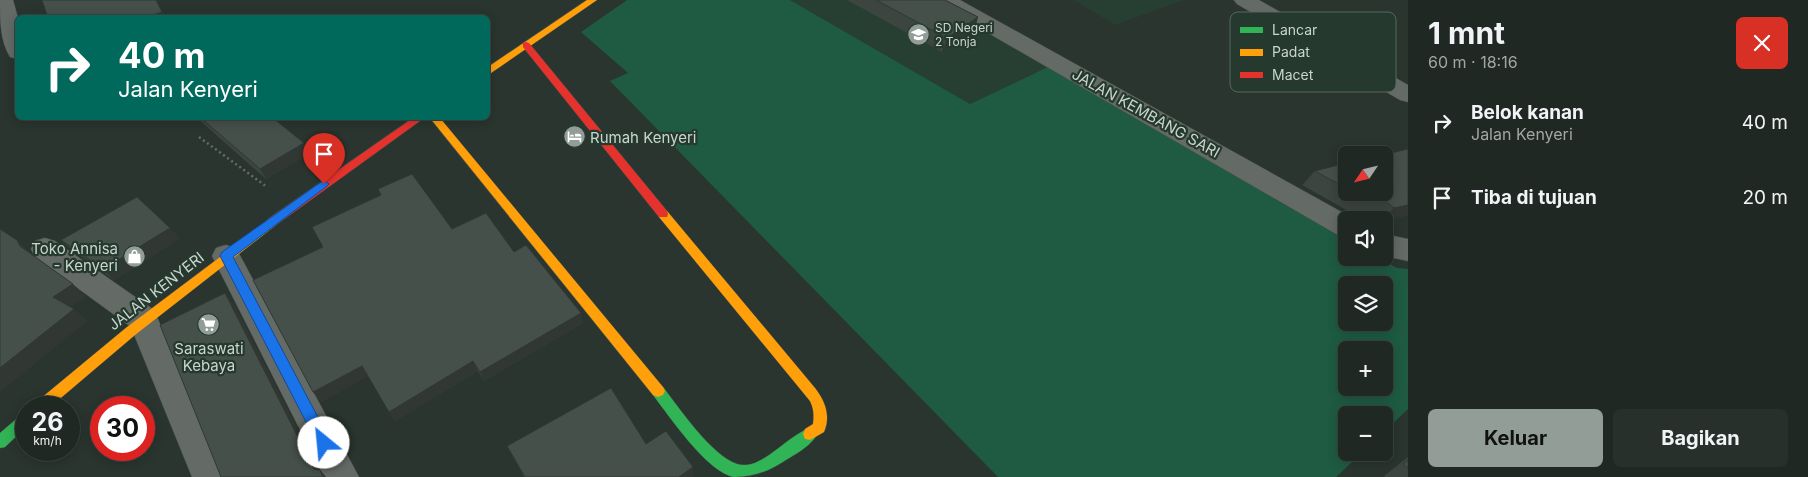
<!DOCTYPE html>
<html lang="id">
<meta charset="utf-8">
<style>
:root{--surface:#202823;--page:#28302b;--text:#f1f3f6;--muted:#a2a6a6;--line:#3d4441;--accent:#919d96}
body{margin:0;font-family:Inter,sans-serif;background:var(--page);color:var(--text);height:100vh;display:flex;flex-direction:column;font-size:19px;white-space:nowrap}
*{box-sizing:border-box;margin:0}
p{font-size:16px;color:var(--muted)}
.icon{flex:none;width:28px;height:28px;fill:none;stroke:currentColor;stroke-width:2;stroke-linecap:round;stroke-linejoin:round}
.map{position:relative;flex:1;overflow:hidden}
.details{display:flex;flex-direction:column;background:var(--surface);width:400px}
.details>*{flex:none}
.banner{position:absolute;left:15px;top:15px;width:475px;height:105px;border-radius:8px;box-shadow:0 2px 12px #0003,0 0 0 1px var(--line);background:#00695c;color:#fff;overflow:hidden}
.needle{width:32px;rotate:235deg}
.fabs{position:absolute;left:1338px;top:146px;display:grid;gap:10px}
.fabs a{display:grid;place-items:center;width:55px;height:55px;border-radius:8px;background:var(--surface);box-shadow:0 2px 12px #0003,0 0 0 1px var(--line);font-size:25px}
.speed{position:absolute;left:15px;top:396px;display:flex;gap:10px;font-size:25px;font-weight:700;text-align:center}
.speed>*{display:grid;place-content:center;width:65px;height:65px;border-radius:50%;background:var(--surface);box-shadow:0 2px 12px #0003,0 0 0 1px var(--line);line-height:1}
.speed small{font-size:12px;font-weight:400}
.speed .limit{border:8px solid #d22;background:#fff;color:#111}
.pin{position:absolute;display:grid;place-items:center;width:42px;height:42px;color:#fff;margin:-51px -21px;border-radius:50% 50% 50% 0;rotate:-45deg;box-shadow:0 0 5px #0007}
.pin .icon{rotate:45deg}
.me{position:absolute;width:55px;margin:-28px;rotate:332deg;stroke-linejoin:round;filter:drop-shadow(0 0 4px #0008)}
.turn{display:flex;align-items:center;gap:18px;height:105px;padding:0 20px;font-size:22px}
.turn .icon{width:65px;height:65px;stroke-width:2.5}
.turn b{display:block;font-size:35px;line-height:42px}
.round{display:grid;place-items:center;flex:none;width:52px;height:52px;border-radius:8px;background:var(--page)}
.overview{display:flex;align-items:center;justify-content:space-between;height:85px;padding:0 20px}
h1{font-size:30px;font-weight:700;line-height:38px}
.primary-button{display:flex;gap:10px;margin-top:auto;padding:10px 20px}
.primary-button a{flex:1;height:58px;border-radius:8px;background:var(--accent);color:#111;font-size:20px;font-weight:700;line-height:58px;text-align:center}
.primary-button a+a{background:var(--page);color:var(--text)}
ul{padding:0;list-style:none}
li{display:flex;align-items:center;gap:15px;height:75px;padding:0 20px}
li div{flex:1}
li b{display:block;font-size:19px}
li em{font-style:normal}
main{display:flex;flex:1;min-height:0}
.map>svg:first-child{display:block}
.built{fill:#273f33}
.green{fill:#1e5b42;fill-rule:evenodd}
.lines{fill:none;stroke-linecap:round;stroke-linejoin:round}
.street-casing{stroke:#47514c;stroke-width:1}
.fast-casing{stroke:#47514c;stroke-width:1}
.slow-casing{stroke:#47514c;stroke-width:1}
.jam-casing{stroke:#47514c;stroke-width:1}
.path{stroke:#666b68;stroke-width:2.5;stroke-dasharray:2 3;stroke-linecap:butt}
.street{fill:#646a66;fill-rule:evenodd}
.fast{fill:#30b455;fill-rule:evenodd}
.slow{fill:#ff9f0a;fill-rule:evenodd}
.jam{fill:#e5322d;fill-rule:evenodd}
.wall{fill:#3c4540}
.shaded-wall{fill:#313834}
.building{fill:#46504b;stroke:#313834}
.route{fill:#1a73e8;stroke:#114b97}
.labels{text-anchor:middle;dominant-baseline:central;stroke-width:4.5;stroke-linejoin:round;paint-order:stroke}
.far-poi-label{font-size:12px;fill:#c9d5ce;stroke:#25392f;text-anchor:start}
.street-label{font-size:15px;fill:#c9d5ce;stroke:#25392f}
.poi-label{font-size:15px;fill:#c9d5ce;stroke:#25392f;text-anchor:start}
.key{fill:#25392f;stroke:#56685f;stroke-width:1}
.key-label{font-size:14px;fill:#c9d5ce}
</style>
<main>
<div class="map">
<svg width="1408" height="477" viewBox="0 0 1408 477">
<rect width="100%" height="100%" fill="#2a352f"/>
<path class="built" d="M790 0H930L1048 67 970 104Z
M1074 0H1184L1115 25Z"/>
<path class="green" d="M627 0H790L970 104 1048 67 1346 240V258H1378L1397 268 1408 269V409L1384 432V415H1346V452L1362 453 1336 477H998L610 81 628 73 581 32ZM1346 285H1384V322H1346ZM1346 350H1384V388H1346Z"/>
<g class="lines">
<defs>
<path id="street" d="M0 0H13L18 18V59L10 57C0 41 0 19 0 0Z
M935 0H960L1356 220H1346V237L1336 234 938 4Z
M1234 0H1259L1408 85V102L1400 100 1237 4Z
M1384 234 1408 239V261L1384 256Z
M45 238 55 241 154 310 226 477H192L131 327 35 257 31 249 35 241Z
M226 245 236 248 359 477H324L212 256 216 248Z"/>
<path id="fast" d="M658 385 663 387C679 408 712 456 737 464 744 466 752 465 759 461 777 452 791 435 810 428L815 429 817 434C812 446 792 456 781 463 767 472 751 477 734 477 707 472 670 417 653 395L651 391 653 387Z
M26 413V427L5 447 0 448V433L21 415Z"/>
<path id="slow" d="M587 0H597L491 73 488 74V67Z
M430 118H440L663 387 665 391 663 395 658 397 653 395Z
M663 210 667 211 815 388C825 401 831 416 824 432L810 440 805 439 803 434 805 429 813 424C814 416 814 409 810 401L659 217 658 214 659 211Z
M272 218 278 222 276 225 135 335 49 408H33L34 404 127 327Z"/>
<path id="jam" d="M526 42 529 43 667 211 668 214 667 217H659L523 47V43Z
M413 118H424L276 225H268L266 222 268 219Z"/>
</defs>
<use href="#street" class="street-casing"/>
<use href="#fast" class="fast-casing"/>
<use href="#slow" class="slow-casing"/>
<use href="#jam" class="jam-casing"/>
<path class="path" d="M199 137 267 187"/>
<use href="#street" class="street"/>
<use href="#fast" class="fast"/>
<use href="#slow" class="slow"/>
<use href="#jam" class="jam"/>
</g>
<path class="wall" d="M847 0H945L978 17 974 31 942 52Z
M197 118H273L310 153 266 179Z
M1346 163V192H1384L1408 215 1384 221V220H1377L1365 210 1350 212 1302 185 1315 171Z
M378 189 452 229 514 252 583 323 484 381 478 371 395 421 368 376 321 402 323 247 381 195Z
M170 228 179 239 114 280 73 251 61 240Z
M646 444 693 476 524 477 512 455 507 446Z
M1408 457V477H1385L1384 476Z"/>
<path class="shaded-wall" d="M156 0 166 18H145Z
M978 17 974 31 942 52 947 38Z
M304 143 310 153 266 179 260 169Z
M1408 205V215L1384 221V220H1382L1394 208Z
M170 228 179 239 114 280 103 269Z
M17 240 31 253 34 259 20 246Z
M73 284 86 297 67 309 53 297Z
M225 293 234 304 322 477 314 469Z
M74 309 88 321 0 392V368Z
M581 313 583 323 484 381 480 372Z
M473 361 478 371 395 421 389 412Z
M362 366 369 376 321 402 313 392Z
M693 467V477H679Z
M320 470 326 477H323Z"/>
<path class="building" d="M42 0H156L162 12 145 18H48Z
M876 0H945L978 17 947 38Z
M201 118H273L304 143 260 169Z
M1408 149V205L1394 208 1379 196 1364 198 1354 192H1384V155H1382Z
M1346 163V188L1315 171Z
M412 174 452 229 486 213 514 252 526 245 581 313 480 372 473 361 389 412 362 366 313 392 253 280 323 247 312 227 381 195 378 189Z
M137 197 170 228 103 269 61 240Z
M0 229 17 240 20 246 73 284 53 297 74 309 0 368Z
M225 293 314 469 320 470 323 477H221L160 325Z
M611 388 646 444 666 431 693 467 679 477H525L507 446Z
M1408 460V468L1403 464Z"/>
<path class="route" d="M324 180 329 184 327 186 233 257 329 438 331 443 329 447 324 449 319 447 220 256 222 252Z"/>
<defs>
<symbol id="school-disc" viewBox="-11 -11 22 22"><circle r="9.5" fill="#919d96" stroke="#25392f"/><path d="M0-5L7-2L0 1L-7-2ZM-4 1L0 2.5L4 1V4Q0 6-4 4Z" fill="#fff"/></symbol>
<symbol id="hotel-disc" viewBox="-11 -11 22 22"><circle r="9.5" fill="#919d96" stroke="#25392f"/><path d="M-6-4.5h1.5V1H6V5H4.5V3h-9V5H-6ZM-4 0a1.8 1.8 0 1 1 3.6 0ZM.5 0V-2.5h3Q6-2.5 6 0Z" fill="#fff"/></symbol>
<symbol id="shop-disc" viewBox="-11 -11 22 22"><circle r="9.5" fill="#919d96" stroke="#25392f"/><path d="M-5-2.5h2.3a2.7 3.5 0 0 1 5.4 0H5L5.5 6h-11ZM-1.5-2.5h3a1.5 2.3 0 0 0-3 0Z" fill="#fff"/></symbol>
<symbol id="supermarket-disc" viewBox="-11 -11 22 22"><circle r="9.5" fill="#919d96" stroke="#25392f"/><path d="M-6-5.5h2.5l.6 2H6L4.5 2H-2.5L-4.4-4H-6ZM-1.5 3.2a1.3 1.3 0 1 0 .1 0ZM3 3.2a1.3 1.3 0 1 0 .1 0Z" fill="#fff"/></symbol>
</defs>
<g fill-rule="evenodd">
<use href="#school-disc" x="906" y="22" width="25" height="25"/>
<use href="#hotel-disc" x="562" y="124" width="25" height="25"/>
<use href="#shop-disc" x="122" y="244" width="25" height="25"/>
<use href="#supermarket-disc" x="196" y="312" width="25" height="25"/>
</g>
<g class="labels">
<g class="far-poi-label">
<text x="935" y="27">SD Negeri<tspan x="935" dy="14">2 Tonja</tspan></text>
</g>
<g class="street-label">
<text transform="translate(1146 113) rotate(29)">JALAN KEMBANG SARI</text>
<text transform="translate(156 291) rotate(-38)">JALAN KENYERI</text>
</g>
<g class="poi-label">
<text x="590" y="137">Rumah Kenyeri</text>
<text x="118" y="248" text-anchor="end">Toko Annisa<tspan x="118" dy="17">- Kenyeri</tspan></text>
<text x="209" y="348" text-anchor="middle">Saraswati<tspan x="209" dy="17">Kebaya</tspan></text>
</g>
</g>
<rect x="1230" y="12" width="166" height="80" rx="8" class="key"/>
<rect x="1240" y="27" width="23" height="6" fill="#30b455"/>
<rect x="1240" y="49" width="23" height="7" fill="#ff9f0a"/>
<rect x="1240" y="72" width="23" height="6" fill="#e5322d"/>
<g class="key-label">
<text x="1272" y="35">Lancar</text>
<text x="1272" y="57">Padat</text>
<text x="1272" y="80">Macet</text>
</g>
</svg>
<div class="fabs">
<a><svg class="needle" viewBox="-14 -14 28 28"><path d="M0-13l5 13h-10z" fill="#e53935"/><path d="M0 13l5-13h-10z" fill="#a2a6a6"/></svg></a>
<a><svg class="icon" aria-label="sound" viewBox="0 0 24 24"><path d="M4 9h4l5-4v14l-5-4H4zM17 9q2 3 0 6"/></svg></a>
<a><svg class="icon" aria-label="layers" viewBox="0 0 24 24"><path d="M12 4l9 5-9 5-9-5zM3 14l9 5 9-5"/></svg></a>
<a>+</a>
<a>−</a>
</div>
<div class="speed"><div>26<small>km/h</small></div><div class="limit">30</div></div>
<div class="pin" style="left:324px;top:184px;background:#d93025"><svg class="icon" aria-label="arrive" viewBox="0 0 24 24"><path d="M6 21V4h12l-3 4 3 4H6"/></svg></div>
<svg class="me" style="left:324px;top:443px" viewBox="-20 -20 40 40"><circle r="19" fill="#fff"/><path d="M0-13L10 11 0 6-10 11z" fill="#1a73e8"/></svg>
<div class="banner">
<div class="turn"><svg class="icon" aria-label="right" viewBox="0 0 24 24"><path d="M7 20v-9h11M14 6l5 5-5 5"/></svg><div><b>40 m</b>Jalan Kenyeri</div></div>
</div>
</div>
<section class="details">
<div class="overview"><div><h1>1 mnt</h1><p>60 m · 18:16</p></div><a class="round" style="background:#d93025;color:#fff"><svg class="icon" aria-label="close" viewBox="0 0 24 24"><path d="M6 6l12 12M18 6L6 18"/></svg></a></div>
<ul>
<li><svg class="icon" aria-label="right" viewBox="0 0 24 24"><path d="M7 20v-9h11M14 6l5 5-5 5"/></svg><div><b>Belok kanan</b><p>Jalan Kenyeri</p></div><em>40 m</em></li>
<li><svg class="icon" aria-label="arrive" viewBox="0 0 24 24"><path d="M6 21V4h12l-3 4 3 4H6"/></svg><div><b>Tiba di tujuan</b></div><em>20 m</em></li>
</ul>
<div class="primary-button"><a>Keluar</a><a>Bagikan</a></div>
</section>
</main>
